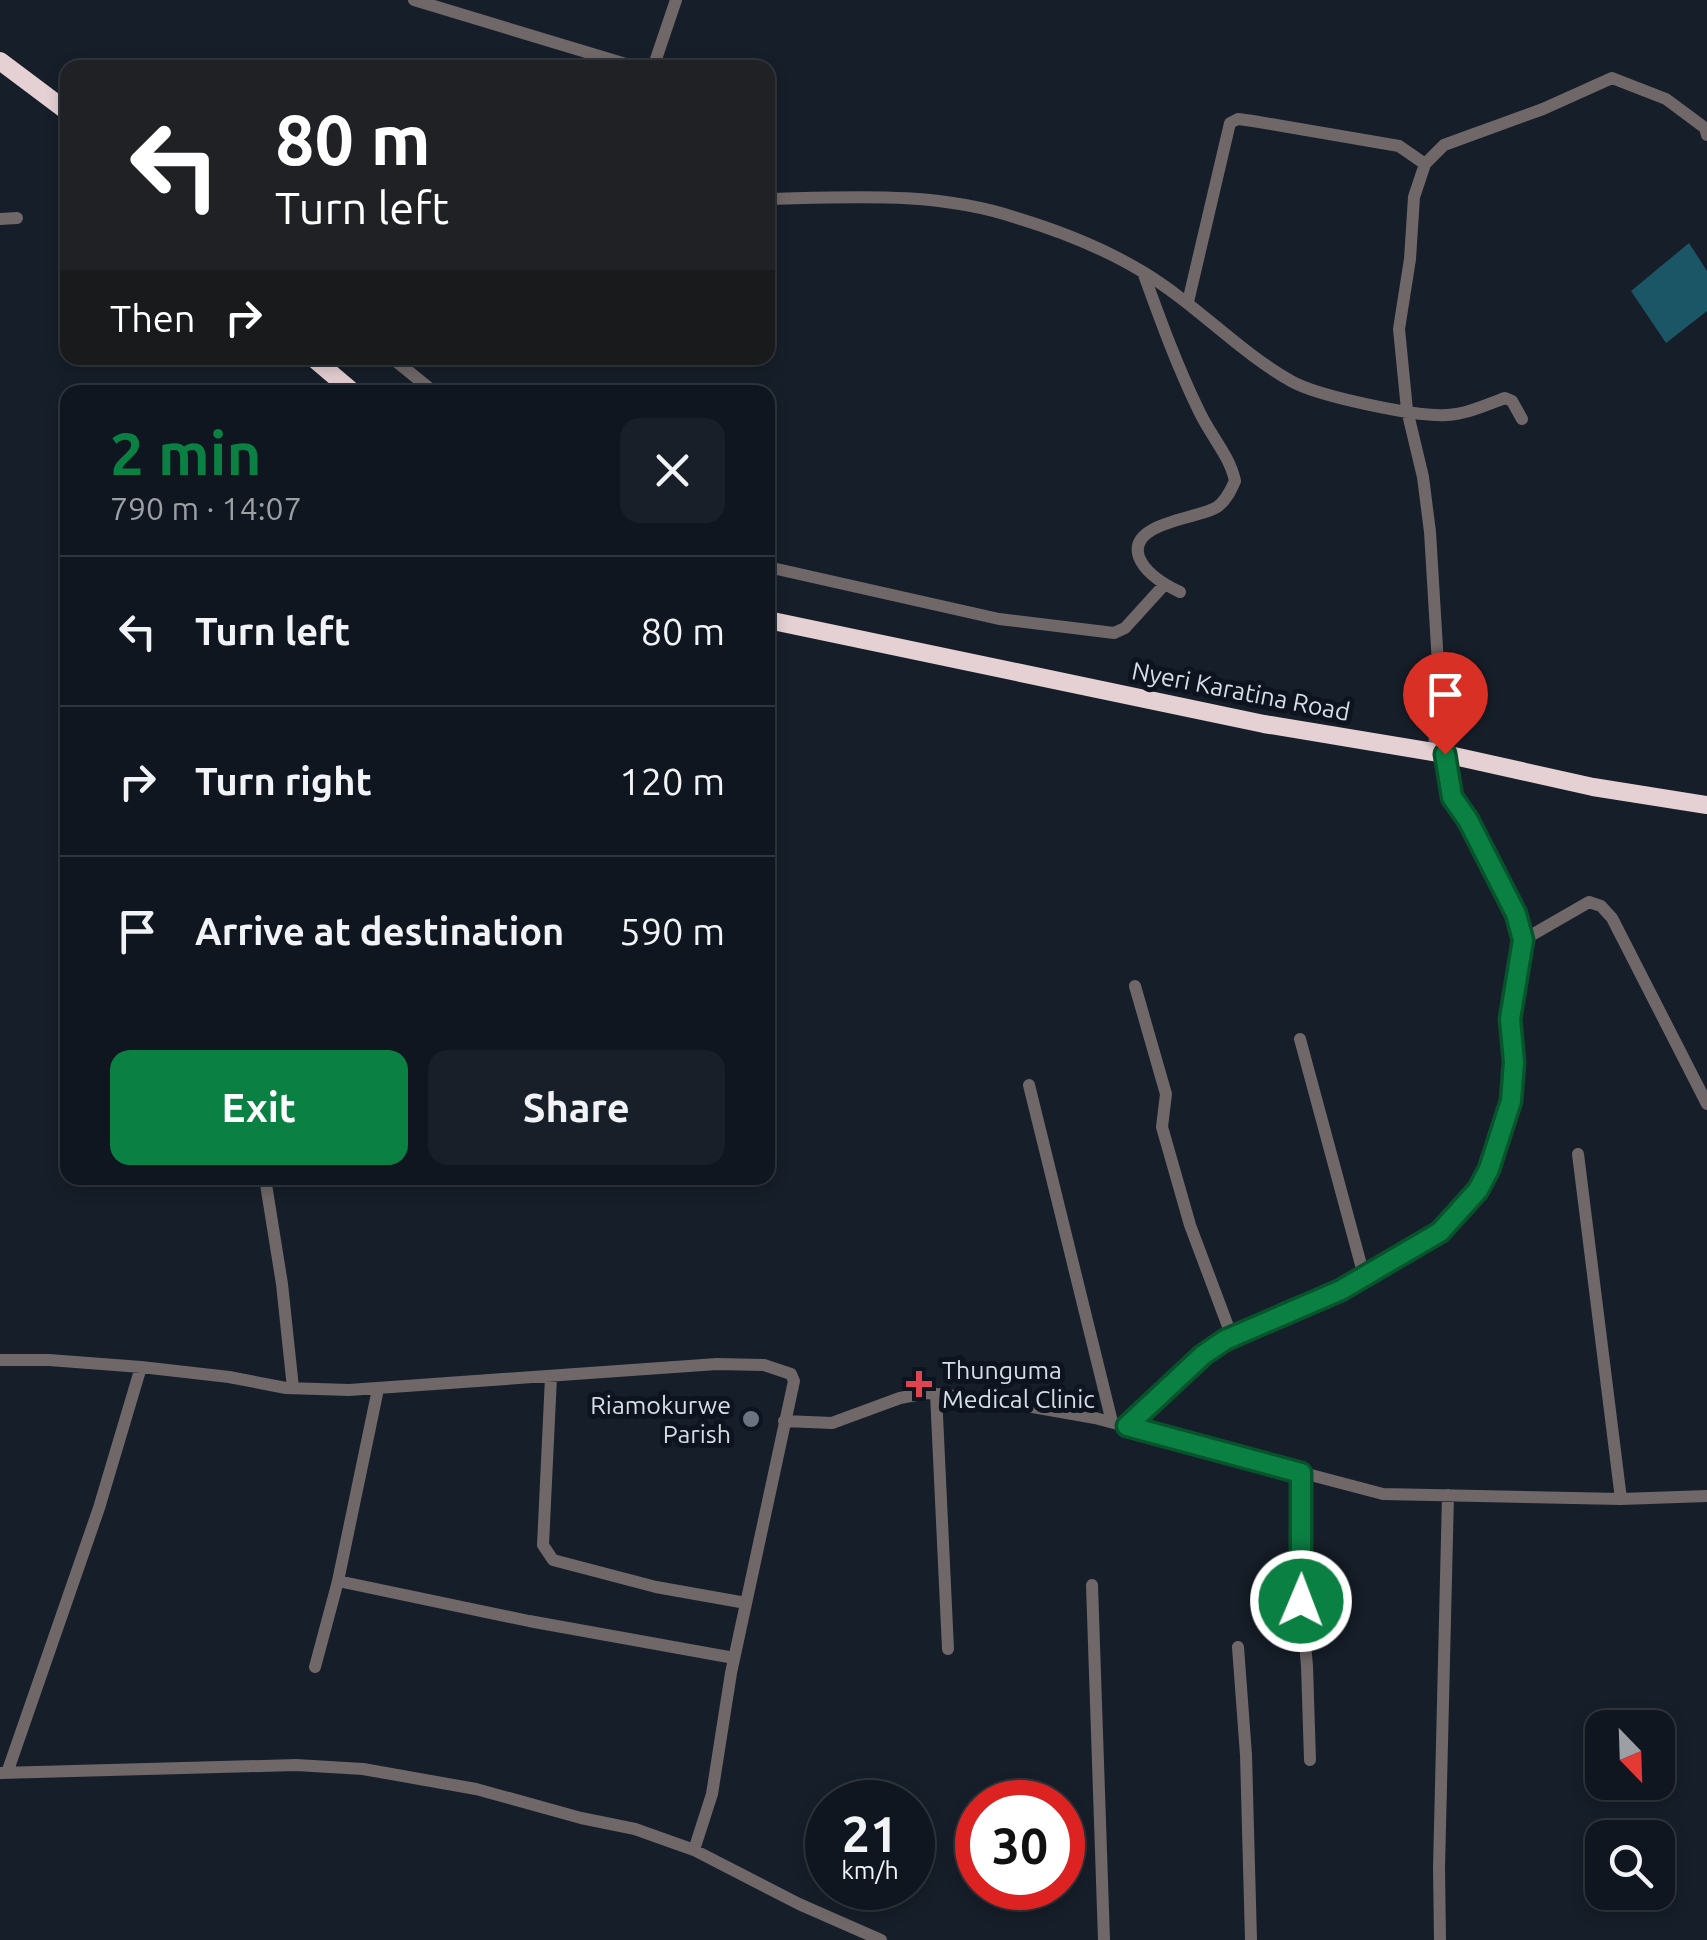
<!DOCTYPE html>
<meta charset="utf-8">
<style>
:root{--surface:#10161f;--page:#191f28;--text:#f1f3f6;--muted:#9c9fa4;--line:#30353d;--accent:#0b8043}
body{margin:0;font-family:Ubuntu,sans-serif;background:var(--page);color:var(--text);height:100vh;display:flex;flex-direction:column;font-size:38px;white-space:nowrap}
*{box-sizing:border-box;margin:0}
p{font-size:32px;color:var(--muted)}
.icon{flex:none;width:55px;height:55px;fill:none;stroke:currentColor;stroke-width:2;stroke-linecap:round;stroke-linejoin:round}
.map{position:relative;flex:1;overflow:hidden}
.sheet{position:absolute;left:60px;top:385px;width:715px;height:800px;display:flex;flex-direction:column;background:var(--surface);border-radius:20px;box-shadow:0 5px 15px #0003,0 0 0 2px var(--line)}
.sheet>*{flex:none}
.hud{position:absolute;left:60px;top:60px;width:715px;height:305px;border-radius:20px;box-shadow:0 5px 15px #0003,0 0 0 2px var(--line);background:#202124;color:#fff;overflow:hidden}
.needle{width:65px;rotate:157deg}
.tools{position:absolute;left:1585px;top:1710px;display:grid;gap:20px}
.tools a{display:grid;place-items:center;width:90px;height:90px;border-radius:20px;background:var(--surface);box-shadow:0 5px 15px #0003,0 0 0 2px var(--line);font-size:50px}
.speed{position:absolute;left:805px;top:1780px;display:flex;gap:20px;font-size:50px;font-weight:700;text-align:center}
.speed>*{display:grid;place-content:center;width:130px;height:130px;border-radius:50%;background:var(--surface);box-shadow:0 5px 15px #0003,0 0 0 2px var(--line);line-height:1}
.speed small{font-size:25px;font-weight:400}
.speed .limit{border:15px solid #d22;background:#fff;color:#111}
.pin{position:absolute;display:grid;place-items:center;width:85px;height:85px;color:#fff;margin:-102px -42px;border-radius:50% 50% 50% 0;rotate:-45deg;box-shadow:0 0 10px #0007}
.pin .icon{rotate:45deg}
.me{position:absolute;width:110px;margin:-55px;rotate:1deg;stroke-linejoin:round;filter:drop-shadow(0 0 8px #0008)}
.turn{display:flex;align-items:center;gap:35px;height:210px;padding:0 50px;font-size:45px}
.turn .icon{width:130px;height:130px;stroke-width:2.5}
.turn b{display:block;font-size:70px;line-height:85px}
.then{display:flex;align-items:center;height:95px;padding:0 50px;background:#0003;gap:20px;font-size:38px}
.round{display:grid;place-items:center;flex:none;width:105px;height:105px;border-radius:20px;background:var(--page)}
.head{display:flex;align-items:center;justify-content:space-between;height:170px;padding:0 50px}
h1{font-size:60px;font-weight:700;line-height:75px;color:var(--accent)}
.primary-button{display:flex;gap:20px;margin-top:auto;padding:20px 50px}
.primary-button a{flex:1;height:115px;border-radius:20px;background:var(--accent);color:#fff;font-size:40px;font-weight:700;line-height:115px;text-align:center}
.primary-button a+a{background:var(--page);color:var(--text)}
ul{padding:0;list-style:none}
li{display:flex;align-items:center;gap:30px;height:150px;padding:0 50px;border-top:2px solid var(--line)}
li div{flex:1}
li b{display:block;font-size:38px}
li em{font-style:normal}
.map>svg:first-child{display:block}
.water{fill:#1a5665}
.lines{fill:none;stroke-linecap:round;stroke-linejoin:round}
.minor{stroke:#6f6768;stroke-width:12}
.highway{stroke:#e5d0d3;stroke-width:18}
.route-casing{stroke:#07532c;stroke-width:25}
.route{stroke:#0b8043;stroke-width:18}
.health-dot{fill:#e0444e;stroke:#0d141f;stroke-width:4}
.worship-dot{fill:#6b7280;stroke:#0d141f;stroke-width:4}
.labels{text-anchor:middle;dominant-baseline:central;stroke-width:10;stroke-linejoin:round;paint-order:stroke}
.street-label{font-size:25px;fill:#d8dde5;stroke:#0d141f}
.poi-label{font-size:25px;fill:#d8dde5;stroke:#0d141f;text-anchor:start}
</style>
<div class="map">
<svg width="1707" height="1940" viewBox="0 0 1707 1940">
<rect width="100%" height="100%" fill="#161e29"/>
<path class="water" d="M1689 243 1707 271V311L1666 343 1631 291Z"/>
<g class="lines">
<path class="minor" d="M414 0 639 68
M653 68 676 0
M768 199C852 197 936 191 1017 218 1060 231 1105 249 1143 272 1196 304 1238 351 1291 381 1317 396 1416 417 1447 415 1467 414 1486 405 1505 398L1512 401 1522 419
M0 219 17 218
M1143 272C1160 319 1177 366 1199 411 1210 435 1230 456 1235 481 1231 490 1226 501 1217 507 1199 519 1127 522 1139 557 1145 573 1165 585 1180 592
M1188 302 1230 123 1238 119 1253 121 1399 146 1425 164
M392 358 434 392
M768 567 999 619 1114 633 1125 628 1165 584
M1434 753 1438 664 1430 532 1423 477 1407 410 1399 329 1410 259 1414 197 1425 164 1444 145 1543 109 1612 78 1666 99 1705 128 1707 135
M1523 940 1589 902 1601 906 1612 918 1707 1104
M1135 986 1166 1094 1162 1127 1190 1225 1232 1337
M1300 1039 1364 1276
M1029 1085 1112 1422
M1578 1154 1621 1499
M265 1178 282 1284 293 1388
M0 1360H49L141 1367 229 1377 286 1388 349 1390 717 1364 764 1365 791 1374 794 1381 731 1673 712 1794 694 1850
M551 1377 543 1545 553 1560 656 1587 746 1603
M936 1394 948 1649
M784 1421 832 1423 900 1398 927 1393 993 1400 1095 1418 1383 1494 1621 1499 1707 1496
M1127 1426 1203 1355 1225 1341 1341 1290 1440 1232 1479 1190 1489 1169 1511 1101 1514 1062 1510 1019 1523 940 1516 914 1468 820 1452 797 1445 754
M1301 1473V1601L1307 1666 1310 1760
M338 1581 529 1621 734 1658
M1092 1585 1104 1940
M1238 1647 1246 1755 1251 1940
M315 1667 338 1581 378 1389
M0 1773 296 1765 363 1769 476 1789 581 1818 635 1829 694 1850 799 1904 881 1940
M7 1773 99 1508 141 1367
M1440 1940 1439 1868 1448 1495"/>
<path class="highway" d="M0 61 68 112
M313 358 353 392
M768 620 1264 724 1445 754 1593 787 1707 805"/>
</g>
<g class="lines">
<defs>
<path id="route" d="M1301 1601V1473L1127 1426 1203 1355 1225 1340 1341 1290 1440 1232 1478 1190 1489 1169 1511 1101 1514 1062 1510 1019 1523 940 1516 914 1468 820 1452 797 1445 754"/>
</defs>
<use href="#route" class="route-casing"/>
<use href="#route" class="route"/>
</g>
<path class="health-dot" d="M914 1369h10v10h10v10h-10v10h-10v-10h-10v-10h10z"/>
<circle class="worship-dot" cx="751" cy="1419" r="10"/>
<g class="labels">
<g class="street-label">
<text transform="translate(1241 691) rotate(11)">Nyeri Karatina Road</text>
</g>
<g class="poi-label">
<text x="942" y="1370">Thunguma<tspan x="942" dy="29">Medical Clinic</tspan></text>
<text x="731" y="1405" text-anchor="end">Riamokurwe<tspan x="731" dy="29">Parish</tspan></text>
</g>
</g>
</svg>
<div class="tools">
<a><svg class="needle" viewBox="-14 -14 28 28"><path d="M0-13l5 13h-10z" fill="#e53935"/><path d="M0 13l5-13h-10z" fill="#9c9fa4"/></svg></a>
<a><svg class="icon" aria-label="search" viewBox="0 0 24 24"><circle cx="10" cy="10" r="6"/><path d="M15 15l6 6"/></svg></a>
</div>
<div class="speed"><div>21<small>km/h</small></div><div class="limit">30</div></div>
<div class="pin" style="left:1445px;top:754px;background:#d93025"><svg class="icon" aria-label="arrive" viewBox="0 0 24 24"><path d="M6 21V4h12l-3 4 3 4H6"/></svg></div>
<svg class="me" style="left:1301px;top:1601px" viewBox="-20 -20 40 40"><circle r="17" fill="#0b8043" stroke="#fff" stroke-width="3"/><path d="M0-11L8 9 0 5-8 9z" fill="#fff"/></svg>
<div class="hud">
<div class="turn"><svg class="icon" aria-label="left" viewBox="0 0 24 24"><path d="M17 20v-9H6M10 6l-5 5 5 5"/></svg><div><b>80 m</b>Turn left</div></div>
<div class="then">Then<svg class="icon" aria-label="right" viewBox="0 0 24 24"><path d="M7 20v-9h11M14 6l5 5-5 5"/></svg></div>
</div>
<section class="sheet">
<div class="head"><div><h1>2 min</h1><p>790 m · 14:07</p></div><a class="round"><svg class="icon" aria-label="close" viewBox="0 0 24 24"><path d="M6 6l12 12M18 6L6 18"/></svg></a></div>
<ul>
<li><svg class="icon" aria-label="left" viewBox="0 0 24 24"><path d="M17 20v-9H6M10 6l-5 5 5 5"/></svg><div><b>Turn left</b></div><em>80 m</em></li>
<li><svg class="icon" aria-label="right" viewBox="0 0 24 24"><path d="M7 20v-9h11M14 6l5 5-5 5"/></svg><div><b>Turn right</b></div><em>120 m</em></li>
<li><svg class="icon" aria-label="arrive" viewBox="0 0 24 24"><path d="M6 21V4h12l-3 4 3 4H6"/></svg><div><b>Arrive at destination</b></div><em>590 m</em></li>
</ul>
<div class="primary-button"><a>Exit</a><a>Share</a></div>
</section>
</div>
